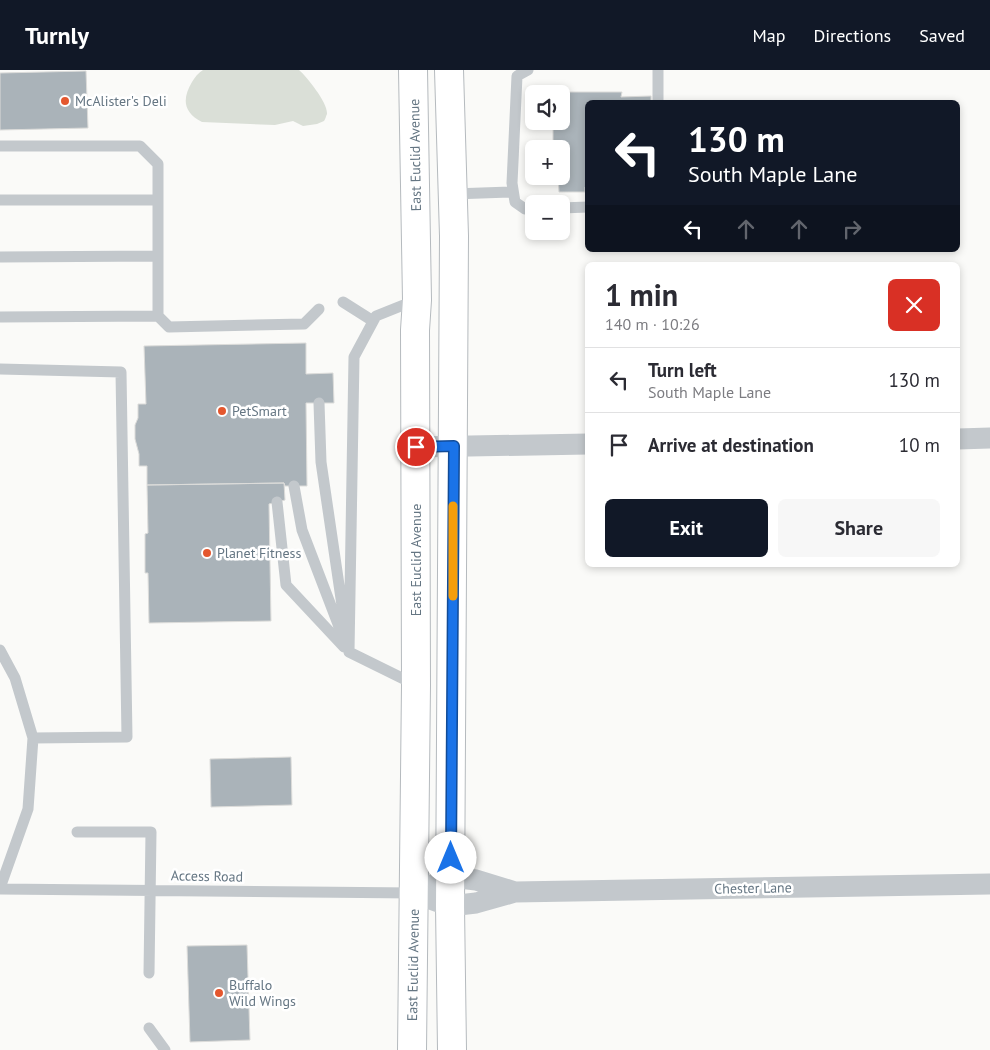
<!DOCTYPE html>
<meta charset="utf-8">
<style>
:root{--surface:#fff;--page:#f7f7f7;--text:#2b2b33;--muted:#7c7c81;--line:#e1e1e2;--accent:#111827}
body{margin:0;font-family:"PT Sans",sans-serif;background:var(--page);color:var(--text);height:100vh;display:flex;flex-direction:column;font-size:19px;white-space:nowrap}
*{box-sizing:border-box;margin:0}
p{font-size:16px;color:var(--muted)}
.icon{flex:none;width:28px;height:28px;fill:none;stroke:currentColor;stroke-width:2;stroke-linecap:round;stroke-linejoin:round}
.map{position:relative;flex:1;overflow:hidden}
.drawer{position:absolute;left:585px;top:192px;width:375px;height:305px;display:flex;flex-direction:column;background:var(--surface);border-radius:8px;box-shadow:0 2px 8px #0003}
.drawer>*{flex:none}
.top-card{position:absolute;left:585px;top:30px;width:375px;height:152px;border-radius:8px;box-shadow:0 2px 8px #0003;background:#111827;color:#fff;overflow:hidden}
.controls{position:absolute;left:525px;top:15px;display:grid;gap:10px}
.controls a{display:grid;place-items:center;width:45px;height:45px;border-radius:8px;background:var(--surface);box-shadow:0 2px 8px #0003;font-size:25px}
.pin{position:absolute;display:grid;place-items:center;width:42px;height:42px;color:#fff;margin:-21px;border:2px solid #fff;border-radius:50%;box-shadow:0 1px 5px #0007}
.me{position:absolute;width:55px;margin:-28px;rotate:0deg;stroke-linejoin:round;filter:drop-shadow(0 0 4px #0008)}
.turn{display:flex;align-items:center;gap:18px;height:105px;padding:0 20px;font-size:22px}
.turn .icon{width:65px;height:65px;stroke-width:2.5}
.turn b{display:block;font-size:35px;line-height:42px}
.lanes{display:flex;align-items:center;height:48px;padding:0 20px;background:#0003;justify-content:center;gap:25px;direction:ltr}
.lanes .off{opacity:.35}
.round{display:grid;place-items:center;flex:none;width:52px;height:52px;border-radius:8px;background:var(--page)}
.overview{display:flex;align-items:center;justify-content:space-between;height:85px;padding:0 20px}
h1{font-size:30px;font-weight:700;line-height:38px}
.primary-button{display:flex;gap:10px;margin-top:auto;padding:10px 20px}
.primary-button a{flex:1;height:58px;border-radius:8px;background:var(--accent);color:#fff;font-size:20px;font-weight:700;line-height:58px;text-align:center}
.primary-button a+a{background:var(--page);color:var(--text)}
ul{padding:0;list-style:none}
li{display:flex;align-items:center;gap:15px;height:65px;padding:0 20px;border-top:1px solid var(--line)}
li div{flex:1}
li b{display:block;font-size:19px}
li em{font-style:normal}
header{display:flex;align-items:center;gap:30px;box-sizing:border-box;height:70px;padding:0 25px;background:var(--accent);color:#fff}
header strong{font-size:24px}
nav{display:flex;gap:28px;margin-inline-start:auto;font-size:18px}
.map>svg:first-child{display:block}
.green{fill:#dadfd7}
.building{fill:#aab3b9;stroke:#dcdcda}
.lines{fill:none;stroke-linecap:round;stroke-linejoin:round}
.primary-casing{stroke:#b5babe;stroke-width:30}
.service{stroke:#c3c8cc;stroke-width:11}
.minor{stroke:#c3c8cc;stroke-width:21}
.primary{stroke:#fff;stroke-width:28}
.route-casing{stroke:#114b97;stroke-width:12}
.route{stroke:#1a73e8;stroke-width:9}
.slow{stroke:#f59e0b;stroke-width:9}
.poi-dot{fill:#e4572e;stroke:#fff;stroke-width:2}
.labels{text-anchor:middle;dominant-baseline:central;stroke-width:5;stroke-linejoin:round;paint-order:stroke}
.poi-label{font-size:14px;fill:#657683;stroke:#fff;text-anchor:start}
.street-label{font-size:14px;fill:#657683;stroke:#fff}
</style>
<header>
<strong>Turnly</strong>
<nav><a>Map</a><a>Directions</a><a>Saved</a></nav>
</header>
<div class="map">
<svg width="990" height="980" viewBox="0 0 990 980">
<rect width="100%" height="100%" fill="#fafaf8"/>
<path class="green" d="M203 0H299C307 7 328 33 327 44 326 46 325 50 324 51L317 54 303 56 293 51 275 55 202 52C183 42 182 29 192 12 195 7 198 3 203 0Z"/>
<path class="building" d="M86 1 88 58 0 60V3Z
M553 22H622L621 27 651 26V32H588V117H585V122H559L558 106H561V79H553V51H561V24H553Z
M306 273V304L333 303 334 333H306L307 416H285L284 413 147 415V396H139V384L135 369V355L138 348V334H146L144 276Z
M284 413 285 430 269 434 271 551 149 553 148 503H145V464L148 463 147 415Z
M291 687 292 735 211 737 210 689Z
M247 875 250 970 190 972 187 876Z"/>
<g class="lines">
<defs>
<path id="primary" d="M449 0 454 166 450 836 452 980
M412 980 416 615 415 260 417 230 413 0"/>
</defs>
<use href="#primary" class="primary-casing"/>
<path class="service" d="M528 0 517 6 512 113 515 132 525 139H534
M658 0V32
M0 76H140L158 94V130
M453 124 513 122
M0 130H158V246
M561 138 588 137
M0 187 158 186
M343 232 373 251
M0 247 158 246 169 257 304 254 319 239
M0 299 121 302 127 667 33 668
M319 333 321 392 344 549
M294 416 302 460 346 575
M277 432 286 515 344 577
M0 580 15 608 33 668 28 739 0 818
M416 615 349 582 354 287 376 246 416 230
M77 762H151L149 903
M0 819 414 823
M149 958 165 980"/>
<path class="minor" d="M958 369 990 368
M416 377 588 374
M414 823 450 836 476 833 515 822 990 814
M414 823 451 807 476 810 515 822"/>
<use href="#primary" class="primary"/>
</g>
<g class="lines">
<defs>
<path id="route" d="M416 377 454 376 451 788"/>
</defs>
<use href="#route" class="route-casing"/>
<use href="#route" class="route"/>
<path class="slow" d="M453 526V436"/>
</g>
<g class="poi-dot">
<circle cx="65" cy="31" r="5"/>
<circle cx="222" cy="341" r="5"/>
<circle cx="207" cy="483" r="5"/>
<circle cx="219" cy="923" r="5"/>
</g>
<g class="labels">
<g class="poi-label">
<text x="75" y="31">McAlister's Deli</text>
<text x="232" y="341">PetSmart</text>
<text x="217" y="483">Planet Fitness</text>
<text x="229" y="915">Buffalo<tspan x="229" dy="16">Wild Wings</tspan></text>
</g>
<g class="street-label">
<text transform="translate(415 85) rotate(-91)">East Euclid Avenue</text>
<text transform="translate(416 490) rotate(-90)">East Euclid Avenue</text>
<text transform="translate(207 806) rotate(1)">Access Road</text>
<text transform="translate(753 818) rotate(-1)">Chester Lane</text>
<text transform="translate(413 895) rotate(-89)">East Euclid Avenue</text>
</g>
</g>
</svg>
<div class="controls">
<a><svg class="icon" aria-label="sound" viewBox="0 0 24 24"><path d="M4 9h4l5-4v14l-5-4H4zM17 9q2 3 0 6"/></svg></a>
<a>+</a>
<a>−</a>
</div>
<div class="pin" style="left:416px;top:377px;background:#d93025"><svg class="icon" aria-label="arrive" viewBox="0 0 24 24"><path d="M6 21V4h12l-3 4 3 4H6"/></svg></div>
<svg class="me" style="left:451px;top:788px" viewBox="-20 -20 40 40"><circle r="19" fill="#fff"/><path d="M0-13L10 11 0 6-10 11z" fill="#1a73e8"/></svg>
<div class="top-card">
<div class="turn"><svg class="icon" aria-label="left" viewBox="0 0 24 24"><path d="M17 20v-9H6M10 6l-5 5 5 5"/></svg><div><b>130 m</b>South Maple Lane</div></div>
<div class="lanes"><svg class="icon" aria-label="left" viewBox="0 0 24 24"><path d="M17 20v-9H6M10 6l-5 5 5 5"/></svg><svg class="icon off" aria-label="ahead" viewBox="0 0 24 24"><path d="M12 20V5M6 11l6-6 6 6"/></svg><svg class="icon off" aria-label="ahead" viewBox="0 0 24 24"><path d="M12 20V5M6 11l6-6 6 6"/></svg><svg class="icon off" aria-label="right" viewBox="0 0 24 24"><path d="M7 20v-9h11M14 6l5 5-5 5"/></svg></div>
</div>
<section class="drawer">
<div class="overview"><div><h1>1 min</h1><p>140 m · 10:26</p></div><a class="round" style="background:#d93025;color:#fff"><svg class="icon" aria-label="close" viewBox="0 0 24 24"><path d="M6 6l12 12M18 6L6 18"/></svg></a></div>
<ul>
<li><svg class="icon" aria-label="left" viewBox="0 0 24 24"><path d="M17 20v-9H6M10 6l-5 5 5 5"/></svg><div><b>Turn left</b><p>South Maple Lane</p></div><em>130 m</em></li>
<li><svg class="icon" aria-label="arrive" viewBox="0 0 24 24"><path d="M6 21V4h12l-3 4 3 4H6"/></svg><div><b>Arrive at destination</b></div><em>10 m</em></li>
</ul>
<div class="primary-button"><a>Exit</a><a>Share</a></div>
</section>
</div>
